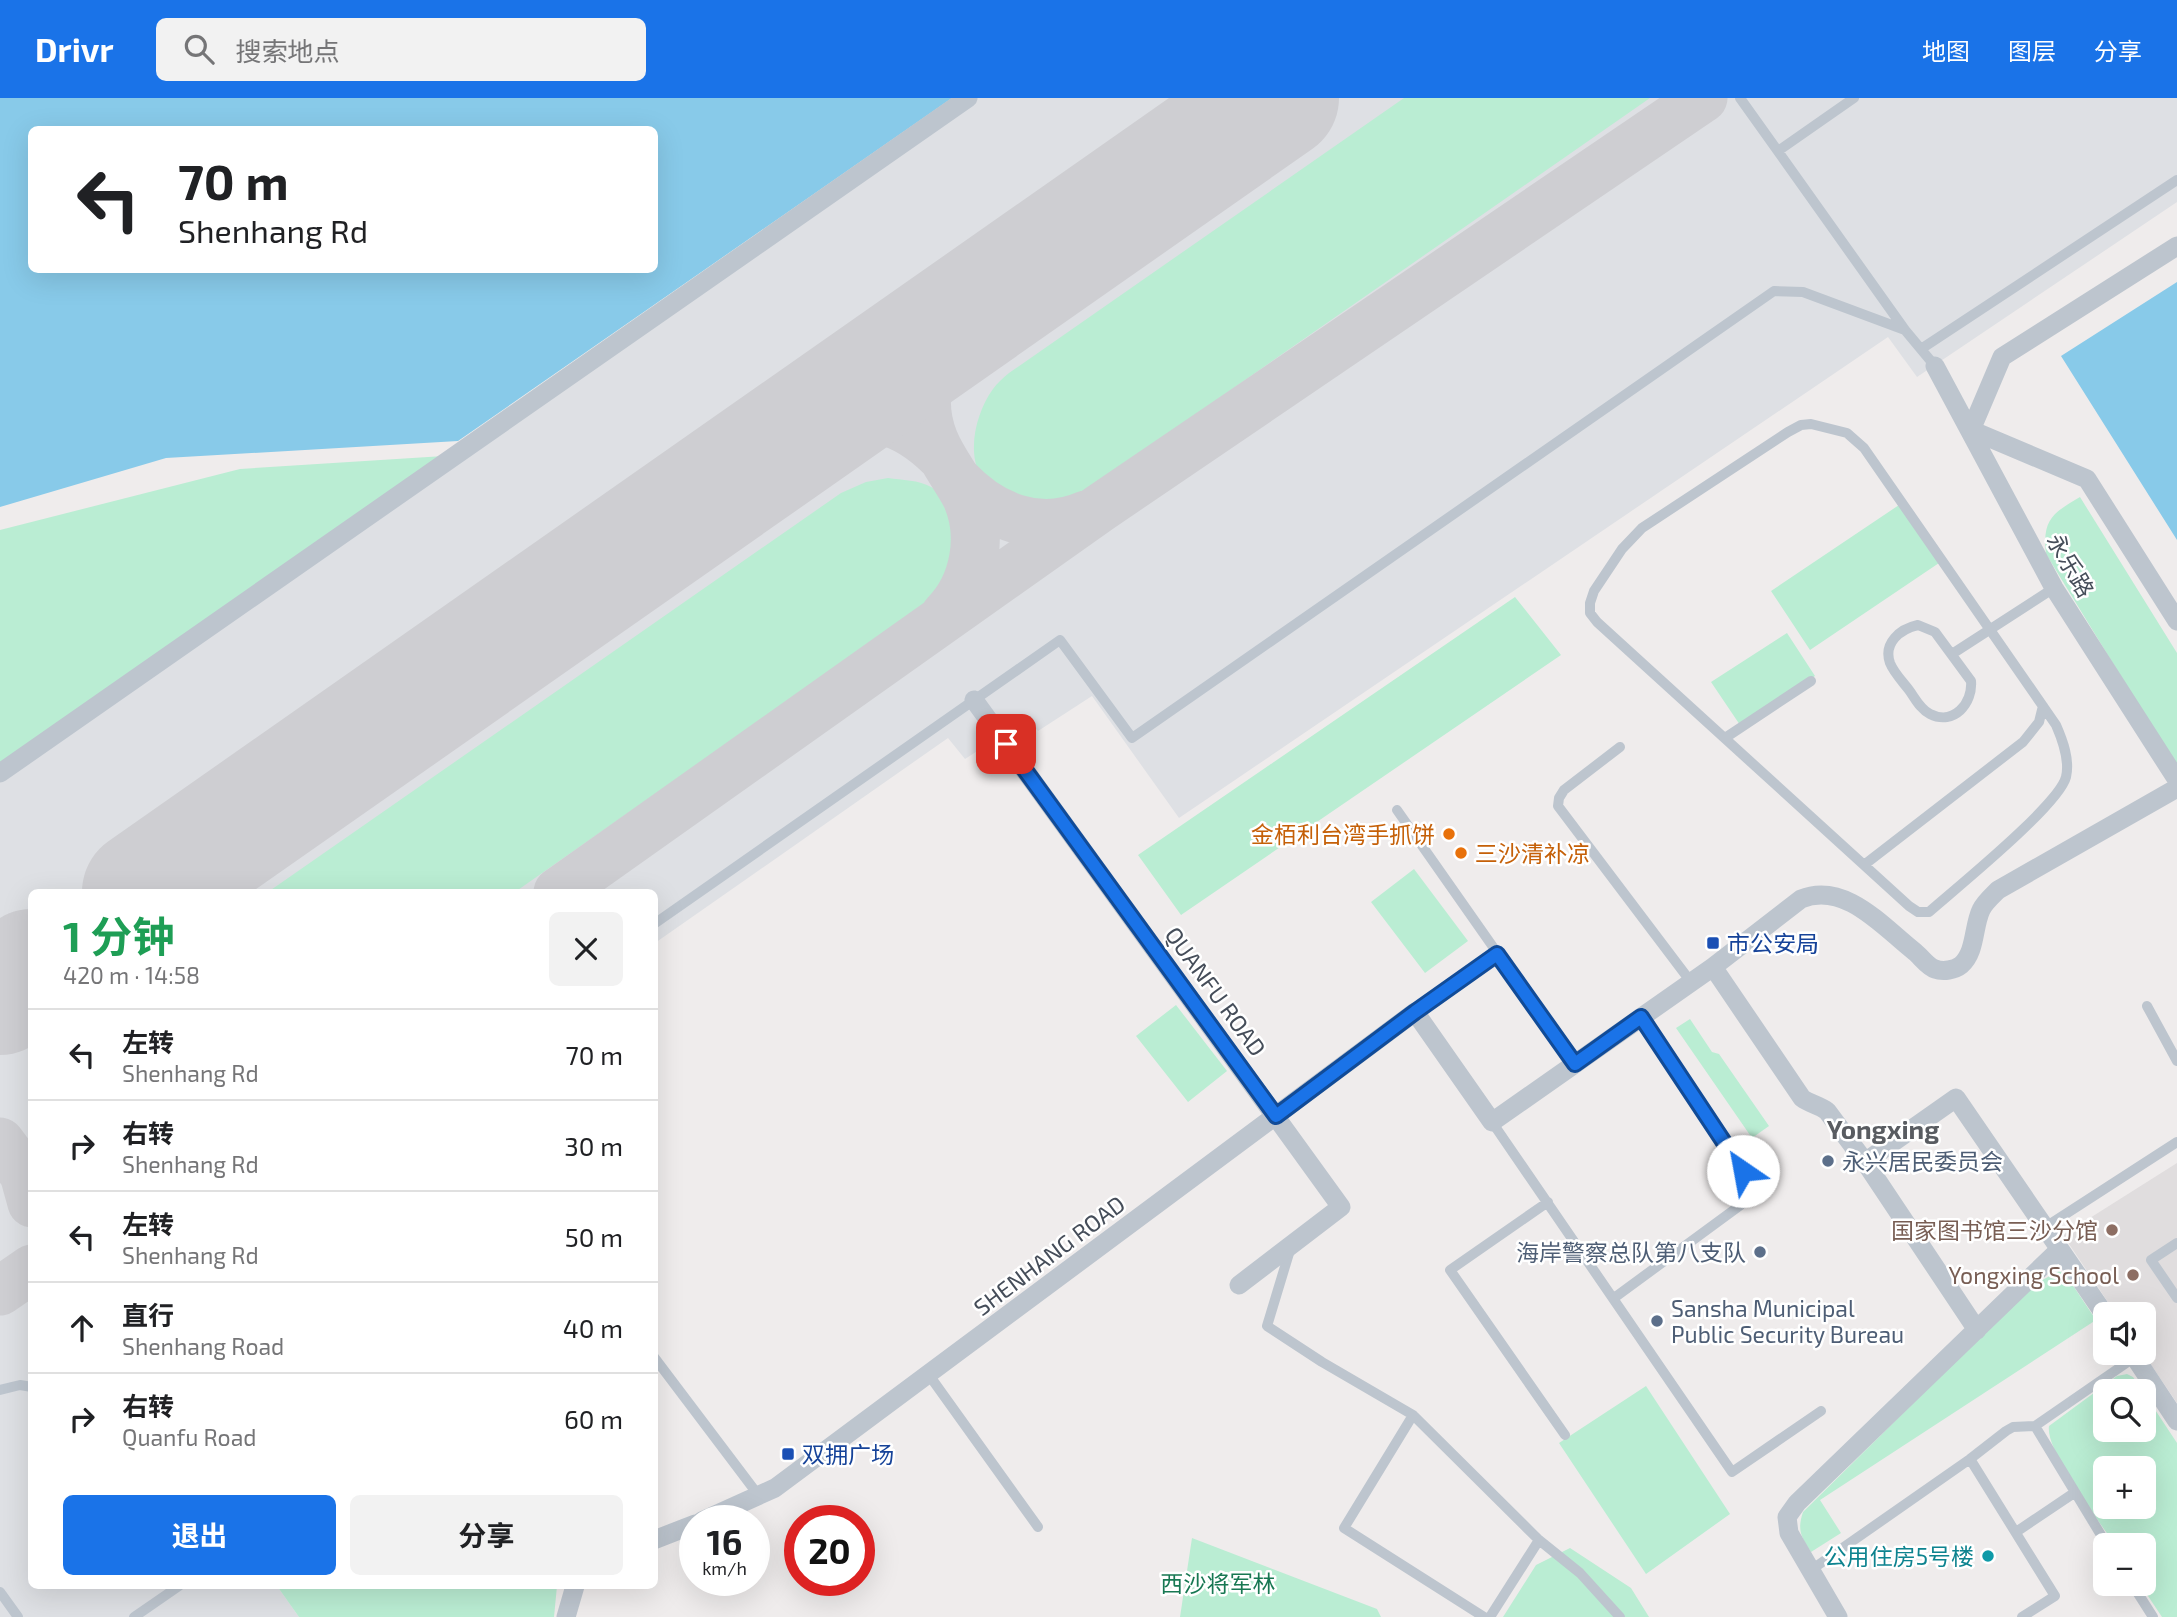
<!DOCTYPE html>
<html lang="zh">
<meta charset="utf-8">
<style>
:root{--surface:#fff;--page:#f2f2f2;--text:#202124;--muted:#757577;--line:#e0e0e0;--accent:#1a73e8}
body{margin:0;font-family:"Exo 2","Noto Sans SC",sans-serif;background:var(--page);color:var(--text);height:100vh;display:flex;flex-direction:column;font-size:26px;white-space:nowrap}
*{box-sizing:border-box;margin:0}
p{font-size:23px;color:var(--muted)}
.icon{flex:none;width:38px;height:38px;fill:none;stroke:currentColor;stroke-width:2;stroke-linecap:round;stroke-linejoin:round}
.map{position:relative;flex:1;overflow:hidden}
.side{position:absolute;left:28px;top:791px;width:630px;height:700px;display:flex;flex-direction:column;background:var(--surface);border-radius:10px;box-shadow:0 7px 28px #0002}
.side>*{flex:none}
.banner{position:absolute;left:28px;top:28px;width:630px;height:147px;border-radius:10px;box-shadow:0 7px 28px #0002;background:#fff;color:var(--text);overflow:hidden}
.fabs{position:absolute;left:2093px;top:1204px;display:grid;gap:14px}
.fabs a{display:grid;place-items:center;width:63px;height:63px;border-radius:10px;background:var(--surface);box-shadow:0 7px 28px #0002;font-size:35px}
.speed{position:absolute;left:679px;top:1407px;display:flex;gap:14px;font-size:35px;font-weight:700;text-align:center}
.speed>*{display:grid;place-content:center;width:91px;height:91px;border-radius:50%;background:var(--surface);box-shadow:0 7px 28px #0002;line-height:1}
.speed small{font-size:18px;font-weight:400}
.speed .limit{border:10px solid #d22;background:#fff;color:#111}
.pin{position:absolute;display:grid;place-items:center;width:60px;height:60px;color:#fff;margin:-30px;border-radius:14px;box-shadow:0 4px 10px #0006}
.me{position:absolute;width:77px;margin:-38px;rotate:327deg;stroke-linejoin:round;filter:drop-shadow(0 0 5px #0008)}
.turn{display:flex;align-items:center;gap:24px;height:147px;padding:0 35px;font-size:32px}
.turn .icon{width:91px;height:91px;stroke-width:2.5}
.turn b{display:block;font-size:49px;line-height:60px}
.round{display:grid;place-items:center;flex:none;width:74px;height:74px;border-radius:10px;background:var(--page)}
.head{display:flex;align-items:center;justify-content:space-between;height:119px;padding:0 35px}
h1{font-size:42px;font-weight:700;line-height:52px;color:#1e9e55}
.action{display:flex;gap:14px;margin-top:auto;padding:14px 35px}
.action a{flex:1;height:80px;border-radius:10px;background:var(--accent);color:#fff;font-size:28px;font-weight:700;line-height:80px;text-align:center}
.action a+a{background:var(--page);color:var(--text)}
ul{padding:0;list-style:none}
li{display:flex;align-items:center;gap:21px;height:91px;padding:0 35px;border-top:2px solid var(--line)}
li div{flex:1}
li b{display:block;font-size:26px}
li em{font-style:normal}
header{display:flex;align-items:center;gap:42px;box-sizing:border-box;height:98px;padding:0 35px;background:var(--accent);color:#fff}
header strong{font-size:33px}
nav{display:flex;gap:38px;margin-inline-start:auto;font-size:24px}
.search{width:490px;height:63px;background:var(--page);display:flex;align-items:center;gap:18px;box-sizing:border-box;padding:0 24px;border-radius:10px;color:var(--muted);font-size:26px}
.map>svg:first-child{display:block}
.education{fill:#e0ddde}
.airport{fill:#dee0e4}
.green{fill:#baedd3;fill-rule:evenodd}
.water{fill:#88cae9;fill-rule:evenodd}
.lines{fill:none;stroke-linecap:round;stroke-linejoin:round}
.taxiway{stroke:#ceced2;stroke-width:49}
.runway{stroke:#ceced2;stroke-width:124}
.lane{stroke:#bdc5ce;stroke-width:10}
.street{stroke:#bdc5ce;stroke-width:19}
.route-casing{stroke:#114b97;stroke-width:18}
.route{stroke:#1a73e8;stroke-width:12}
.food-dot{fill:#e8710a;stroke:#fff;stroke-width:2.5}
.transit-dot{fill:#1a4fb4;stroke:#fff;stroke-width:2.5}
.service-dot{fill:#5c6f8a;stroke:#fff;stroke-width:2.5}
.education-dot{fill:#8d6e63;stroke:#fff;stroke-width:2.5}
.culture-dot{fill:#0f9aa8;stroke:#fff;stroke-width:2.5}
.labels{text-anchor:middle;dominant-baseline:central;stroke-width:5;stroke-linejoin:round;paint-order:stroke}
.street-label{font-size:23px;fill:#454d59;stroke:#fff}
.food-label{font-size:23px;fill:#c56008;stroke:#fff;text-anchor:end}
.transit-label{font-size:23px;fill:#164399;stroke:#fff;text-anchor:start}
.service-label{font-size:23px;fill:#4e5e75;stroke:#fff;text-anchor:start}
.education-label{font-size:23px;fill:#785e54;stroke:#fff;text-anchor:end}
.culture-label{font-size:23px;fill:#0d838f;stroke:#fff;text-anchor:end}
.park-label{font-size:23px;fill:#187853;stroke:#fff}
.quarter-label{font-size:26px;font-weight:bold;fill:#595c61;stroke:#fff}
</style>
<header>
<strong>Drivr</strong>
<div class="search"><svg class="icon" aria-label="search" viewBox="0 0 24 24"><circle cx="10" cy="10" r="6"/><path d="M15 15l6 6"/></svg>搜索地点</div>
<nav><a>地图</a><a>图层</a><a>分享</a></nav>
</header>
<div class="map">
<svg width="2177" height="1519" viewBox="0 0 2177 1519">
<rect width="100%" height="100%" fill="#efecec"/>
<path class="education" d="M2177 1065V1305L2143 1255 2144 1216H2116L2063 1137Z"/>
<path class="airport" d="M952 0H2177V104L1917 279 1888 239 1179 720 1092 598 1038 633 1027 621 965 661 948 640 655 845 654 794H32V1488H277L299 1519H0V663Z"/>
<path class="green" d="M1404 0H1650L1087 392C1072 398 1056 404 1040 404 1031 404 1021 402 1013 399 1008 397 1002 396 997 394 961 374 973 318 993 291 997 285 1003 280 1009 275Z
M444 358 0 672V432L240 371Z
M888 380C902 382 919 382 931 389 967 408 959 463 940 492 936 497 930 502 925 507L515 794H268L841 395 866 384Z
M2080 399 2177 555V670L2046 456C2042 421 2053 415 2080 399Z
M1899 407 1939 465 1810 552 1771 493Z
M1515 499 1561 557 1181 817 1138 757Z
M1787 535 1815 578 1740 627 1711 584Z
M1414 771 1468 843 1425 875 1371 804Z
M1176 907 1227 973 1188 1004 1136 938Z
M1690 921 1712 954 1719 956 1769 1028 1752 1040 1676 930Z
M2059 1173 2066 1177 2096 1222 1820 1402 1841 1435 1811 1454C1801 1439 1797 1432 1803 1414L2033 1187Z
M2127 1276 2133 1279 2143 1293H2105V1332H2144V1295L2177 1345V1519H2162L2140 1486H2144V1447H2115C2100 1424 2045 1353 2049 1328L2117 1278ZM2105 1370H2144V1409H2105Z
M1646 1288 1730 1416 1646 1476 1559 1345Z
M1192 1440 1377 1511 1381 1519H1180Z
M1570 1450 1631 1490 1649 1519H1503L1536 1467Z
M277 1488H557L554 1519H299Z"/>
<path class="water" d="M0 0H952L458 343 166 360 0 409ZM32 32H654V172H32Z
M2177 184V442L2061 258Z"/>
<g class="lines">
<path class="taxiway" d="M809 328C861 310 903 319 942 359
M957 382C991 418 1038 438 1086 417
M945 517C975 487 984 437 966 398 956 379 942 362 934 342 917 300 930 257 958 224
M558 794 1100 410 1703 0
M0 898 11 888
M0 1044 24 1076
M32 1081 24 1076 32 1105
M0 1193 32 1171"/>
<path class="runway" d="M144 794 1277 0
M0 895 32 873"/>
<path class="lane" d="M1740 0 1905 232 1935 268
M1778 53 1854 0
M1921 251 2177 82
M1811 326 1847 335 1864 350 2056 627C2063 643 2070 662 2066 679 2059 707 1955 791 1929 814H1918L1909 808 1597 524 1590 515V505L1594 493 1622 451 1642 430 1788 334 1801 327Z
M1918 527 1935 534 1971 583C1973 605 1954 628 1930 616 1920 611 1915 600 1909 592 1903 584 1894 575 1890 565 1883 545 1900 531 1918 527Z
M1952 556 2054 490
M1725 640 1811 583
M1620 649 1564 692 1559 700 1558 708 1691 884
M1397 712 1498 856
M1864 767 2023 644 2039 624 2043 608
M654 826 1060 542 1132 640 1774 193 1803 194 1905 232
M2147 908 2177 963
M1415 914 1498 856 1575 966
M1492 1024 1732 1374 1821 1313
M1548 1104 1450 1172 1565 1337
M2044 1130 2177 1044
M2177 1145 2151 1162 2177 1200
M1290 1152 1267 1228 1322 1264 1413 1317 1539 1442 1580 1475 1620 1519
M1614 1200 1757 1095 1641 919
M654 1259 759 1398
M929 1277 1038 1429
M0 1292 20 1287 32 1289
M1413 1317 1344 1430 1484 1519
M1970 1361 2055 1498 2022 1519
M2016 1434 2074 1395
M2107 1447 2035 1328 2135 1259
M1811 1472 1970 1361 2006 1333 2013 1329 2035 1328
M2132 1486 2153 1519
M0 1494 18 1519
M134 1519 179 1488
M1490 1519 1539 1442"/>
<path class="street" d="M2177 148 2002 259 1971 332 2087 381 2177 523
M1935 268 2054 490 2177 682
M974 602 1341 1109 1239 1187
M0 675 968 0
M1713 869 1802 1000C1810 1006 1819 1007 1827 1013L1865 1064 1956 1000 2105 1217
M1865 1064 1977 1232
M2132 1255 2177 1323
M702 1423 775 1390 1415 914 1492 1024 1713 869 1801 801C1845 783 1883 829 1915 854 1921 859 1928 869 1935 871 1943 874 1955 872 1961 867 1976 854 1973 829 1981 812 1984 805 1992 798 1998 792L2177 690
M654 1442 695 1426
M566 1519 575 1488
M1838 1519 1789 1435 1787 1419 1797 1405 2059 1152"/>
</g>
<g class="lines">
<defs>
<path id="route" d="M1006 646 1276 1018 1415 914 1497 856 1575 966 1641 919 1743 1073"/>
</defs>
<use href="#route" class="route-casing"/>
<use href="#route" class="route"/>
</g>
<g class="food-dot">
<circle cx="1449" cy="736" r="7"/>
<circle cx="1461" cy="755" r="7"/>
</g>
<g class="transit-dot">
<rect x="1706" y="838" width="14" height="14" rx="3.5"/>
<rect x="781" y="1349" width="14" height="14" rx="3.5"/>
</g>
<g class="service-dot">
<circle cx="1828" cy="1063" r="7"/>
<circle cx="1760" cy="1154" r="7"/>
<circle cx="1657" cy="1223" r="7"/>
</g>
<g class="education-dot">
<circle cx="2112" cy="1132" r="7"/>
<circle cx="2133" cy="1177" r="7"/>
</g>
<circle class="culture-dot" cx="1988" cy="1458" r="7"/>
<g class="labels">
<g class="street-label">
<text transform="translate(2071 467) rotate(60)">永乐路</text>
<text transform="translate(1216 893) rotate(54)">QUANFU ROAD</text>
<text transform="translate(1049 1157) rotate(-37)">SHENHANG ROAD</text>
</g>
<g class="food-label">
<text x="1435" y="736">金栢利台湾手抓饼</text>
<text x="1475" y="755" text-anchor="start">三沙清补凉</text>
</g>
<g class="transit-label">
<text x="1727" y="845">市公安局</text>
<text x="802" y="1356">双拥广场</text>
</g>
<g class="service-label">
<text x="1842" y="1063">永兴居民委员会</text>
<text x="1746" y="1154" text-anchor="end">海岸警察总队第八支队</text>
<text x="1671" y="1210">Sansha Municipal<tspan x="1671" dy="26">Public Security Bureau</tspan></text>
</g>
<g class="education-label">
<text x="2098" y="1132">国家图书馆三沙分馆</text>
<text x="2119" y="1177">Yongxing School</text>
</g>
<g class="culture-label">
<text x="1974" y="1458">公用住房5号楼</text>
</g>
<g class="park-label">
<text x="1218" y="1485">西沙将军林</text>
</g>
<g class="quarter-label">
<text x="1883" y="1030">Yongxing</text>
</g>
</g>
</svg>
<div class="fabs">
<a><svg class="icon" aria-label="sound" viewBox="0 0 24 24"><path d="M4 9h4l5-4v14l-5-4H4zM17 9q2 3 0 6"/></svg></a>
<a><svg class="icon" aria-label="search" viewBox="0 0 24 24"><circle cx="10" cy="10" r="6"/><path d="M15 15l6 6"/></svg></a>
<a>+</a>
<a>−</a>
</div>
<div class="speed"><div>16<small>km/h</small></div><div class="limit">20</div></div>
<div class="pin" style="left:1006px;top:646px;background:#d93025"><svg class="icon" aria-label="arrive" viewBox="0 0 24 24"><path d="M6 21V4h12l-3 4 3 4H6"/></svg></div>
<svg class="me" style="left:1743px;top:1073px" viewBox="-20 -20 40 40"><circle r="19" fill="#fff"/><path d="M0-13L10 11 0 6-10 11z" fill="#1a73e8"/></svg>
<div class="banner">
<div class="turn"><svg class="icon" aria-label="left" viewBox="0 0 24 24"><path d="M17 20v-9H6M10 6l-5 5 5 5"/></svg><div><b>70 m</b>Shenhang Rd</div></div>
</div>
<section class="side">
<div class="head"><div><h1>1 分钟</h1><p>420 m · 14:58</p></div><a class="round"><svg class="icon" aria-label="close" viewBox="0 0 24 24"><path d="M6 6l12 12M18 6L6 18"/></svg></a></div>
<ul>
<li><svg class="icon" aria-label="left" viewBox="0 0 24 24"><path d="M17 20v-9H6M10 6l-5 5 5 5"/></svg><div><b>左转</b><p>Shenhang Rd</p></div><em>70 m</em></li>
<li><svg class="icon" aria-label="right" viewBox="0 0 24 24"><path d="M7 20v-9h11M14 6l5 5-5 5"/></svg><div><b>右转</b><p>Shenhang Rd</p></div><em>30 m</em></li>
<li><svg class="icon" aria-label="left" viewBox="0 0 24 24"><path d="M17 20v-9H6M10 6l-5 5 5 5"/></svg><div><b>左转</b><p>Shenhang Rd</p></div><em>50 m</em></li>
<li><svg class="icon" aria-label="ahead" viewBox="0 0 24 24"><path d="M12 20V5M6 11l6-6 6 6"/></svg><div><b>直行</b><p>Shenhang Road</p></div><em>40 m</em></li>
<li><svg class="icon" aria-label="right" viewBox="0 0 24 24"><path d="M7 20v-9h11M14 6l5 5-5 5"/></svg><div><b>右转</b><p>Quanfu Road</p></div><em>60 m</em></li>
</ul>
<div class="action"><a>退出</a><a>分享</a></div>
</section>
</div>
